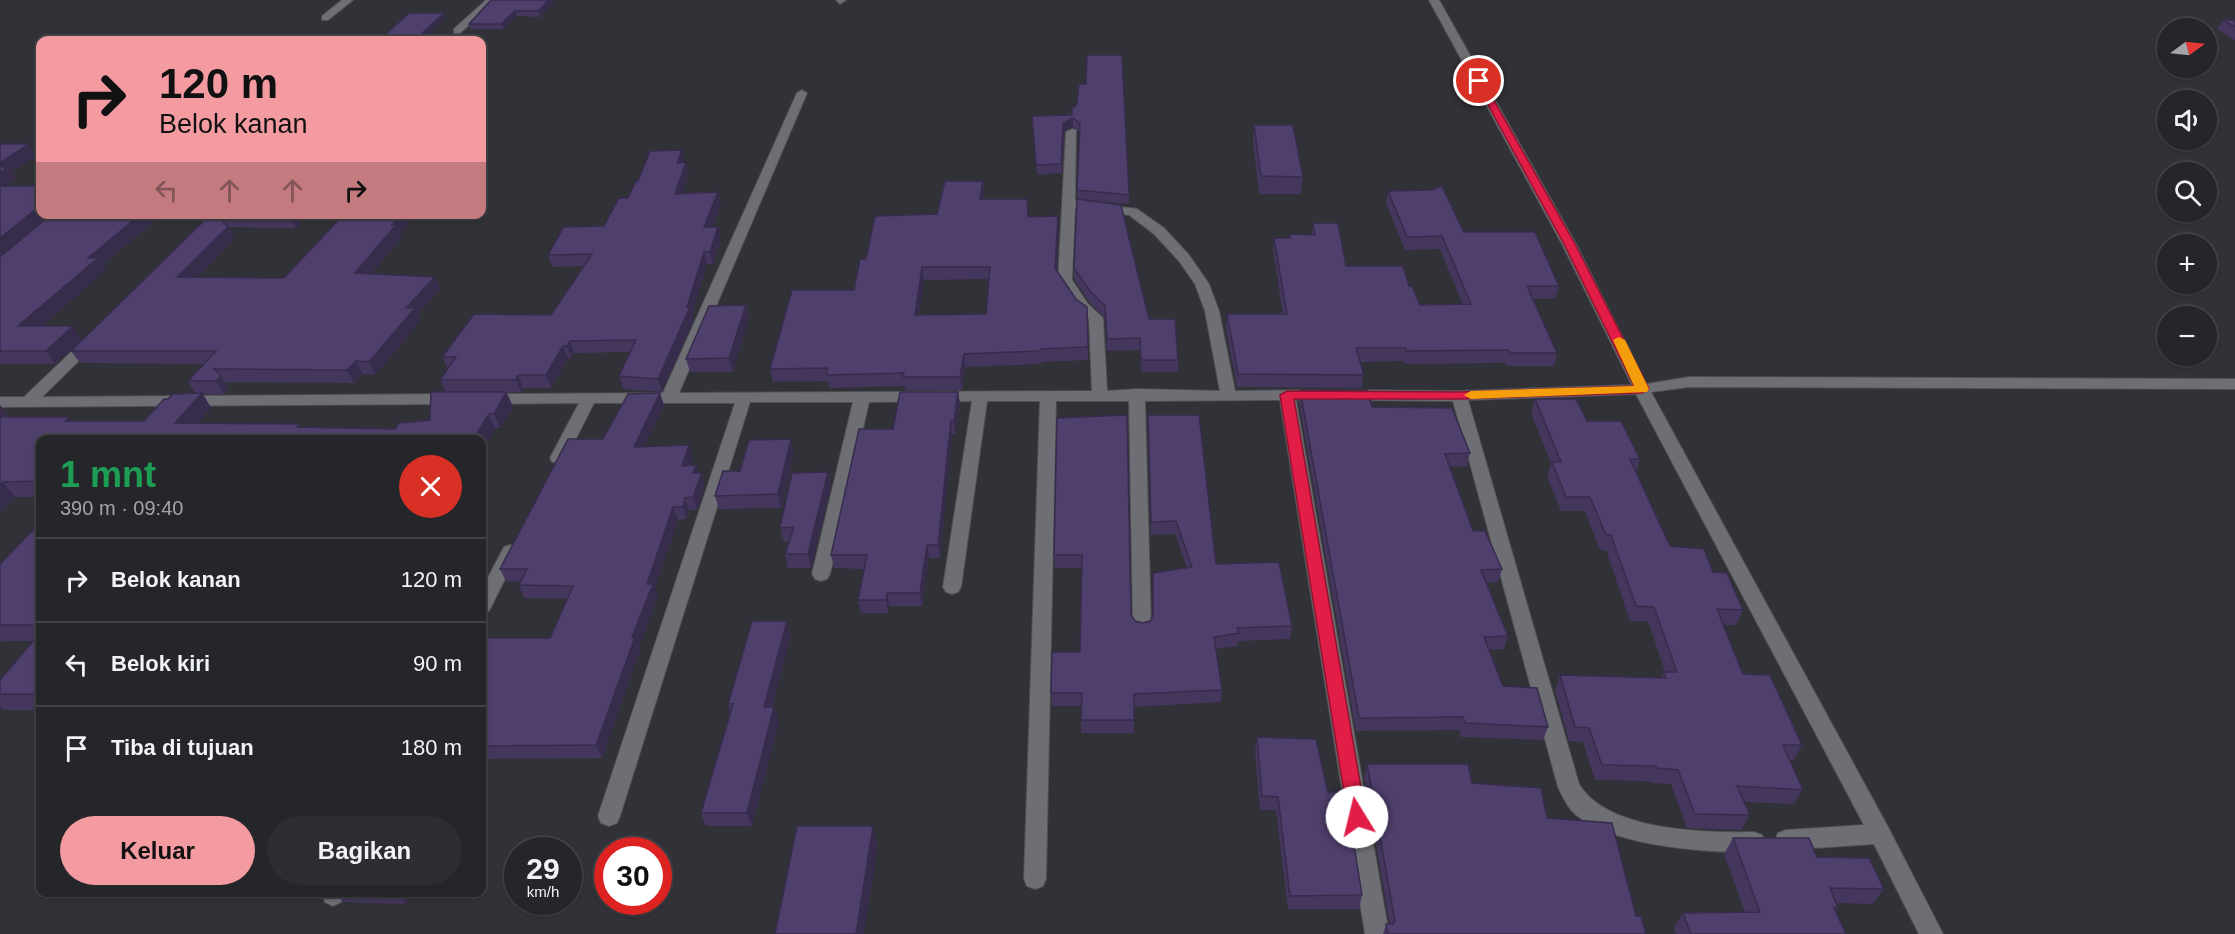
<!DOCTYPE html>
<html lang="id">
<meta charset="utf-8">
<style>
:root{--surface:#252629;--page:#2d2e31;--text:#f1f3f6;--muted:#a3a5a8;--line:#424346;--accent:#f49aa1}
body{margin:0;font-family:Helvetica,sans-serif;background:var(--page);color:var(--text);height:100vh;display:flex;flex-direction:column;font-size:22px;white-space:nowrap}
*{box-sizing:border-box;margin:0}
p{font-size:20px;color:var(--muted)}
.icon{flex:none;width:33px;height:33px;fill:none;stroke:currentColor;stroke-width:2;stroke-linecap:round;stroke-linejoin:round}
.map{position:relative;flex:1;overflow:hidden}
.side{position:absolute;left:36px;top:435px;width:450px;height:462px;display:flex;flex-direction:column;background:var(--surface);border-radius:12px;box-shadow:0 2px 4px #0004,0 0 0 2px var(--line)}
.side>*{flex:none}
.guide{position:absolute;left:36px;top:36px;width:450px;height:183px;border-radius:12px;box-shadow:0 2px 4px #0004,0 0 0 2px var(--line);background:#f49aa1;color:#111;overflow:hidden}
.needle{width:39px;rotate:75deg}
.buttons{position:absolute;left:2157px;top:18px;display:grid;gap:12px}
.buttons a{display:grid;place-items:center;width:60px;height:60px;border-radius:50%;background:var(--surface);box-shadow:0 2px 4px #0004,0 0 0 2px var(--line);font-size:30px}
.speed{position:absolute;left:504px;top:837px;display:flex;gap:12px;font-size:30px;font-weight:700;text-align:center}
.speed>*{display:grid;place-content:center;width:78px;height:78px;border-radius:50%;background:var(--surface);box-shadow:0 2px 4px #0004,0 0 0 2px var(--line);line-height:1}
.speed small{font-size:15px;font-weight:400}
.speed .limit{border:9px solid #d22;background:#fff;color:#111}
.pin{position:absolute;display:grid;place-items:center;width:51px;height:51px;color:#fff;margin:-26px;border:3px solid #fff;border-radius:50%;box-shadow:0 2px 6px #0007}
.me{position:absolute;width:66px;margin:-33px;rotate:351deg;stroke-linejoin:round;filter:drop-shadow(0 0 4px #0008)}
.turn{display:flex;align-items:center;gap:21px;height:126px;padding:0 24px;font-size:27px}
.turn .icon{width:78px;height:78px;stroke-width:2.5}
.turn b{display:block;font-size:42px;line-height:51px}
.lanes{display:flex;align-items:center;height:57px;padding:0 24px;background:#0003;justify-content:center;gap:30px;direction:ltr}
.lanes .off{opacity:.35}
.round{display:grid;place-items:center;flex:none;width:63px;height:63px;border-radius:32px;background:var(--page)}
.overview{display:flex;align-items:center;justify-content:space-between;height:102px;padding:0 24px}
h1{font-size:36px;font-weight:700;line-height:45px;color:#1e9e55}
.action{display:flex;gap:12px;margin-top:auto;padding:12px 24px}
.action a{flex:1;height:69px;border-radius:36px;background:var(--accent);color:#111;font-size:24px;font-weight:700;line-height:69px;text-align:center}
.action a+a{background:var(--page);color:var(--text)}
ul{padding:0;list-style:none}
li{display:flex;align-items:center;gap:18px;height:84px;padding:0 24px;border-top:2px solid var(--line)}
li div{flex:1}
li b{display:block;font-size:22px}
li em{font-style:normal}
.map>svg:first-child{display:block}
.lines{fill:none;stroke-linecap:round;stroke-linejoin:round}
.minor-casing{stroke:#505054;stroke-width:2}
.minor{fill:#6e6f74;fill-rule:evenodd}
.wall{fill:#44365d;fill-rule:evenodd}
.shaded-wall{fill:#372c4c}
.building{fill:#4f3f6c;stroke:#372c4c;stroke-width:1.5;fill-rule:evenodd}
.route{fill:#e11d48;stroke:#92132f;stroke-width:1.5}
.slow{fill:#f59e0b}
</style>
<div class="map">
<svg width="2235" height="934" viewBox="0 0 2235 934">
<rect width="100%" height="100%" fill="#313237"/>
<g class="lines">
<defs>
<path id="minor" d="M342 0H353L328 20H322V16Z
M486 0H497L460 33H454V29Z
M836 0H846L840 4Z
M1429 0H1439L1576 244 1646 384 1689 377 2235 379V389L1689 387 1651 392 1888 827 1943 934H1919L1874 844 1786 850 1778 847 1775 840 1778 833 1786 830 1864 825 1636 394 1468 400 1579 784C1607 831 1705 833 1754 832L1762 835 1765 842 1762 849 1754 852C1708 853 1606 846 1572 811 1566 804 1562 795 1558 787L1453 401 1348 400 1340 395 1348 390 1459 391 1632 385 1562 244Z
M802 90 807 93 679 393 1092 391 1089 319 1078 310 1058 280 1066 132 1072 129 1076 130 1075 201 1137 209 1164 228 1189 255 1209 284 1219 311 1235 391 1322 390 1330 395 1322 400H1296L1389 934H1365L1280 400 1145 401 1151 627 1149 632 1142 634 1135 632 1133 627 1129 401H1056L1046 879 1043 886 1035 889 1027 886 1024 879 1040 401H987L961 587 958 592 952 594 946 592 943 587 972 401 869 402 830 574 827 579 821 581 815 579 812 574 853 402H750L620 816 617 823 609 826 601 823 598 816 735 403H594L566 458 564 462H552L550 458 579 403 487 404 479 399 487 394 663 393 797 93ZM1075 208 1129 215 1154 234 1179 261 1195 284 1205 311 1220 391 1137 389 1107 391 1103 318 1088 304 1072 280Z
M91 337 96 338 98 341 96 344 42 397 452 394 460 399 452 404 0 407V397H24L86 338Z
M510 545 516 547 519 551 489 611 482 613V589L504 547Z
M322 892H345L341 902 333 906 325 902Z"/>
</defs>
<use href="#minor" class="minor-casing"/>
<use href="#minor" class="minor"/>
</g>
<path class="wall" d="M491 0H555L540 17 517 16 503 29H471L469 24Z
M444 13 446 18 422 40H384L383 37Z
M2223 20H2235V40L2217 29Z
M1072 107 1129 195V204L1077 199 1080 132 1073 127 1064 132 1062 173 1037 175 1032 116 1072 115Z
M1254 125 1303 177 1301 194H1259L1253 141Z
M0 144 36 155 11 172 16 178 4 186 40 214H165L162 215 102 265 106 270 42 326 81 339 55 364H0Z
M682 150 684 162H686L689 174 682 193 718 192 721 204 712 227 721 239 713 264H707L692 314 694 319 662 392 623 389 619 376 630 352 574 353 571 359 568 358 551 388H523L521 392 507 393 513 407 500 428 40 440V497H15L0 512V405L8 416V417L72 421H144L168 399 195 393 188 381 204 364 80 363 71 351 211 214H309L296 228 228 227 234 239 196 278H284L344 214H416L400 233 402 237 371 274 435 277 440 289 418 314 421 320 375 375 363 374 354 383 225 382 229 388 224 394H203L211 408 198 423 301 427 395 429 430 420 446 392 440 380 448 369 442 357 551 315 584 266 552 267 548 255 604 226 628 198 638 181Z
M983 181 984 192 983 199 1028 217 1058 216 1059 228 1056 269 1076 299 1087 307 1088 360 1041 362V364L965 367 962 390H905V386L829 388 828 381 773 382 770 369 937 214ZM989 279 986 314 918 315 924 280Z
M1388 191 1464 232 1559 286 1555 299H1533L1557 353 1554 366H1506L1505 363 1404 364 1403 361 1360 362 1364 375 1361 388 1237 387 1226 327 1227 314H1283L1273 250 1274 238H1289L1290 234 1312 235 1313 223 1346 266 1409 286 1420 305H1463L1440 249 1405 250 1386 203Z
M1074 268 1149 319 1178 360V372H1141L1140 350 1107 351 1105 318 1090 303 1074 279Z
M746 305 749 318 733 372H690L686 359Z
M1300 390 1372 407 1470 453 1467 466 1449 467 1473 531 1502 569 1498 582 1486 583 1508 636 1504 649 1489 650 1503 686 1548 727 1543 740 1461 737 1459 730 1356 731 1299 402Z
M958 392 960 404 955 434H952L940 558H929L922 606H889L888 613H861L858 600 864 569 834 568 831 555 893 429Z
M660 393 664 406 644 447 693 458 690 465 698 473 705 485 697 510H689L687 519 678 520 655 588 658 596 639 646 640 650 602 758 482 759V638H550L568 599 524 598 519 585 520 582 506 581 500 569 603 439Z
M1535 399 1587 421 1640 459 1636 472 1670 546 1713 572 1743 610 1736 625H1723L1743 674 1802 745 1794 760H1790L1803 790 1794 804 1744 802 1750 815 1741 830 1687 828 1671 784 1650 783 1649 781 1595 780 1583 742 1569 741 1555 690 1560 675 1661 678 1664 672H1665L1648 621H1630L1606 550H1600L1585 511H1561L1547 476 1551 463 1531 413Z
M1148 415 1216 564 1292 626 1290 639 1238 641 1237 646 1216 649 1222 690 1221 702 1134 707V733H1081V706H1052L1051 693 1080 652 1082 568H1055L1054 555 1057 418 1131 614 1135 621 1143 623 1150 621 1153 616V573L1187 568 1175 534 1151 535Z
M794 452 781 508 719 509 715 496 740 471Z
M828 472 831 486 811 568H788L785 554 789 541 784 542 780 528Z
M40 523V710H3L0 707V680L34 641H2L0 643V564Z
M791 634 772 707H774L779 721 752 826H706L701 813 730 712 728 704Z
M1257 737 1328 793 1362 895 1359 909H1288L1276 810H1260L1255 751Z
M1367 764 1472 783 1547 818 1636 916 1646 934H1383L1386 924H1390L1364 777Z
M1733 838 1817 857 1884 889 1872 904 1836 903 1838 908 1835 912 1846 934H1676L1674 928 1683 913 1745 912 1724 854Z
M335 892H412L406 904 343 902Z"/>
<path class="shaded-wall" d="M549 0H555L540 17 538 11Z
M515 11 517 16 503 29 501 24Z
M444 13 446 18 422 40H420L419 36Z
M1073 118V127L1064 132 1062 173 1063 123Z
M29 144 36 155 11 172 16 178 0 189V163Z
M682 150 685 161 680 174 677 163Z
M686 162 689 174 678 205 675 194Z
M983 181 984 192 981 211 980 199Z
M718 192 721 204 707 239 704 227Z
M40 206V214H53L0 257V238Z
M141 214H162L102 265 106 270 27 339 18 326 88 258Z
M291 214H309L296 228 290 216Z
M401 214H416L400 233 402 237 361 285 355 273Z
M1058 216 1059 228 1056 280 1055 268Z
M228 227 234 239 184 290 177 277Z
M718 227 721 239 713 264 710 252Z
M704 252 707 264 692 314 694 319 662 392 658 379 687 307Z
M922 267 924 280 917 328 915 315Z
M435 277 440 289 418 314 421 320 375 375 369 362 406 308Z
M746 305 749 318 733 372 729 358Z
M73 326 81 339 55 364 46 351Z
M570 341 574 353 571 359 567 346Z
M563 346 568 358 551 388 546 375Z
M964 354 965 367 962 390 960 377Z
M356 361 363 374 354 383 347 370Z
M518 375 523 388 521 392 516 380Z
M221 376 229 388 224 394 216 381Z
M506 392 513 407 500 428 494 414Z
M958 392 960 404 955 434 954 421Z
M202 393 211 408 185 438 175 423Z
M660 393 664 406 638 459 634 447Z
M0 405 8 416 0 424Z
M489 414 495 429 482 451V440H473Z
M951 421 952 434 940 558 938 545Z
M791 439 794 452 781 508 778 494Z
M689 445 693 458 686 478 682 466Z
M696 465 700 478 693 473Z
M828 472 831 486 811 568 808 554Z
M702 473 705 485 697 510 693 497Z
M3 482 15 497 0 512V485Z
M685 498 689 510 687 519 683 507Z
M673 507 678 520 655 588 658 596 639 646 640 650 602 758 596 745 632 637 647 584Z
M927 545 929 558 922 606 920 593Z
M887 593 889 606 888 613 886 600Z
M787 621 791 634 768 721 764 707Z
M40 686V702L34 694Z
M774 707 779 721 752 826 747 813Z
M873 826 878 845 864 934H856Z
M398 892H412L406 904Z"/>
<path class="building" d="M491 0H549L538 11H515L501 24H469Z
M409 13H444L419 36 383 37Z
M2223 20H2235V27Z
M1087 55H1122L1129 195 1077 190 1080 123 1073 118 1063 123 1061 164 1036 165 1032 116 1072 115V107H1075L1077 103 1079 84H1086Z
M1254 125H1293L1303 177 1261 176Z
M0 144H29L0 163Z
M682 150 677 163 686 162 675 194 718 192 704 227H718L710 252H704L687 307H690L658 379 619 376 636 340 570 341 567 346H563L546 375H518L516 380H440L456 357H442L474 314 551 315 592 254 548 255 564 227 604 226 619 198H628L636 181H638L650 151Z
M0 167H8L0 173Z
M945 181H983L980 199H1027L1028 217 1058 216 1055 268 1076 299 1087 307 1088 347 1041 349 1040 351 964 354 960 377H903L904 373 826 375 828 368 770 369 792 290H854L860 259H866L875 216 937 214ZM922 267H990L986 314 915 315Z
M0 186H40V206L0 238Z
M1442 186 1464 232H1535L1559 286H1527L1557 353H1510L1508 350 1406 351V348H1356L1364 375 1238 374 1227 314H1287L1274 238H1290V234L1315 235 1313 223H1338L1346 266H1403L1409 286H1412L1420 305 1471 304 1442 236 1407 237 1388 191 1431 190Z
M1077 199 1121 205 1149 319H1175L1178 360H1141L1140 338 1107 339 1105 306 1090 291 1074 268Z
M52 214H141L88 258H98L18 326H73L46 351H0V257Z
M211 214H291L290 216 217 215 228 227 177 277 284 278 344 214H401L392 225H396L355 273 435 277 406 308H415L369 362 356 361 347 370 214 369 221 376 216 381H188L216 351H71Z
M746 305 729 358 686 359 709 306Z
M1300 390H1367L1372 407 1452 408 1470 453 1445 454 1473 531H1485L1502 569 1481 570 1508 636 1484 637 1503 686 1537 688 1548 727 1465 723 1463 717 1359 718Z
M431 392H506L494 414H489L473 440H40V481L3 482 0 485V417H69L65 421H144L164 399H168L173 394 202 393 175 423 299 424 297 427 395 429 399 423 430 420Z
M900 392H958L954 421H951L938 545H927L920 593H887L886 600H858L867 555H831L859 429H893Z
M660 393 634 447 689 445 682 466 696 465 693 473H702L693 497 685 498 683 507H673L647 584H653L632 637H635L596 745 482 746V731L484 726H482V638H550L573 586 519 585 527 569H500L568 439H603L628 394Z
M1535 399H1576L1587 421H1621L1640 459H1630L1670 546 1704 549 1713 572 1727 573 1743 610 1717 609 1743 674 1770 675 1802 745H1783L1803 790 1737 786 1750 815 1695 814 1678 770 1657 768 1656 766 1602 765 1589 728 1575 727 1560 675 1666 678 1664 672H1677L1654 607 1636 606 1611 535H1606L1590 497H1566L1552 462H1561Z
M1127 415 1131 614 1135 621 1143 623 1150 621 1153 615V573L1192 567 1176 521 1151 522 1148 415H1199L1216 564 1279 562 1292 626 1237 628 1239 633 1214 637 1222 690 1134 694V720H1081L1082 693H1051L1052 652H1080L1082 555H1054L1057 418Z
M791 439 778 494 715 496 723 471H740L749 440Z
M828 472 808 554H785L794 527 780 528 792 473Z
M40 523V625H0V564Z
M752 621H787L764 707H774L747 813H701L733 704H728Z
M40 633V686L34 694H0V680Z
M1257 737 1316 739 1328 793 1345 789 1362 895 1290 896 1278 797 1262 796Z
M1367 764H1468L1472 783 1541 788 1547 818 1612 823 1636 916H1641L1646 934H1388L1386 924H1393L1395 921Z
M797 826H873L856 934H775Z
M1733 838H1809L1817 857 1869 858 1884 889 1830 888 1838 908H1834L1846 934H1691L1683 913 1760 912Z"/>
<path class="route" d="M1476 79 1483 81 1575 244 1649 389 1642 393 1459 399H1294L1366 817 1364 822 1357 825 1351 822 1348 817 1280 395 1287 391 1459 392 1634 386 1564 244 1475 81Z"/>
<path class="slow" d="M1619 337 1625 340 1649 389 1647 392 1471 399 1464 395 1471 391 1634 386 1613 340Z"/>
</svg>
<div class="buttons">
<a><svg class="needle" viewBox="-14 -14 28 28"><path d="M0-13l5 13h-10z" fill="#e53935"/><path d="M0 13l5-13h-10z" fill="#a3a5a8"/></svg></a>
<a><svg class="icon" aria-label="sound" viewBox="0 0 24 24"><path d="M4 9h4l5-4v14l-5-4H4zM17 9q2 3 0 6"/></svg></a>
<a><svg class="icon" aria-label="search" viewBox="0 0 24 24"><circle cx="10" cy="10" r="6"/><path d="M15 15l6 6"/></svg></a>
<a>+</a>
<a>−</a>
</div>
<div class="speed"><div>29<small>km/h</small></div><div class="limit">30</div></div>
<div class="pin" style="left:1479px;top:81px;background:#d93025"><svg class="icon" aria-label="arrive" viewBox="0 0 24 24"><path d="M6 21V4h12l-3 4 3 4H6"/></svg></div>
<svg class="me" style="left:1357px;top:817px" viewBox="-20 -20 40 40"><circle r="19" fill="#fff"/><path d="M0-13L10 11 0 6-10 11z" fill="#e11d48"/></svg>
<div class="guide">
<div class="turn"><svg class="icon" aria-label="right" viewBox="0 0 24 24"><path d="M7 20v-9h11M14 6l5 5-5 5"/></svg><div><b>120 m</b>Belok kanan</div></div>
<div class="lanes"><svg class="icon off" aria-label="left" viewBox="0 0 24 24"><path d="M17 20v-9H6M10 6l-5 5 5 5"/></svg><svg class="icon off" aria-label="ahead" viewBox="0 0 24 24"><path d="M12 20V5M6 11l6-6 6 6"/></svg><svg class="icon off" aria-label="ahead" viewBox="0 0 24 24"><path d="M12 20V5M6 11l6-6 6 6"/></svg><svg class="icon" aria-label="right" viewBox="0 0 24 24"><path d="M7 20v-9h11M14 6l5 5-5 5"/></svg></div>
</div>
<section class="side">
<div class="overview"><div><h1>1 mnt</h1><p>390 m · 09:40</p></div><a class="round" style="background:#d93025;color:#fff"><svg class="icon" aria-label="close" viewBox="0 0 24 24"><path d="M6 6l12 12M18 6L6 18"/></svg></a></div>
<ul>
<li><svg class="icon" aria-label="right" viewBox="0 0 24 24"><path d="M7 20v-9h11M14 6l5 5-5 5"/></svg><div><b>Belok kanan</b></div><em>120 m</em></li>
<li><svg class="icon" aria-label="left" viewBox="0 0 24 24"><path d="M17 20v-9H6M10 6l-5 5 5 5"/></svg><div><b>Belok kiri</b></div><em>90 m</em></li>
<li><svg class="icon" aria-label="arrive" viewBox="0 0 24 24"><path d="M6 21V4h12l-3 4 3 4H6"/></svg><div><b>Tiba di tujuan</b></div><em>180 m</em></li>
</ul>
<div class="action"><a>Keluar</a><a>Bagikan</a></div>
</section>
</div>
